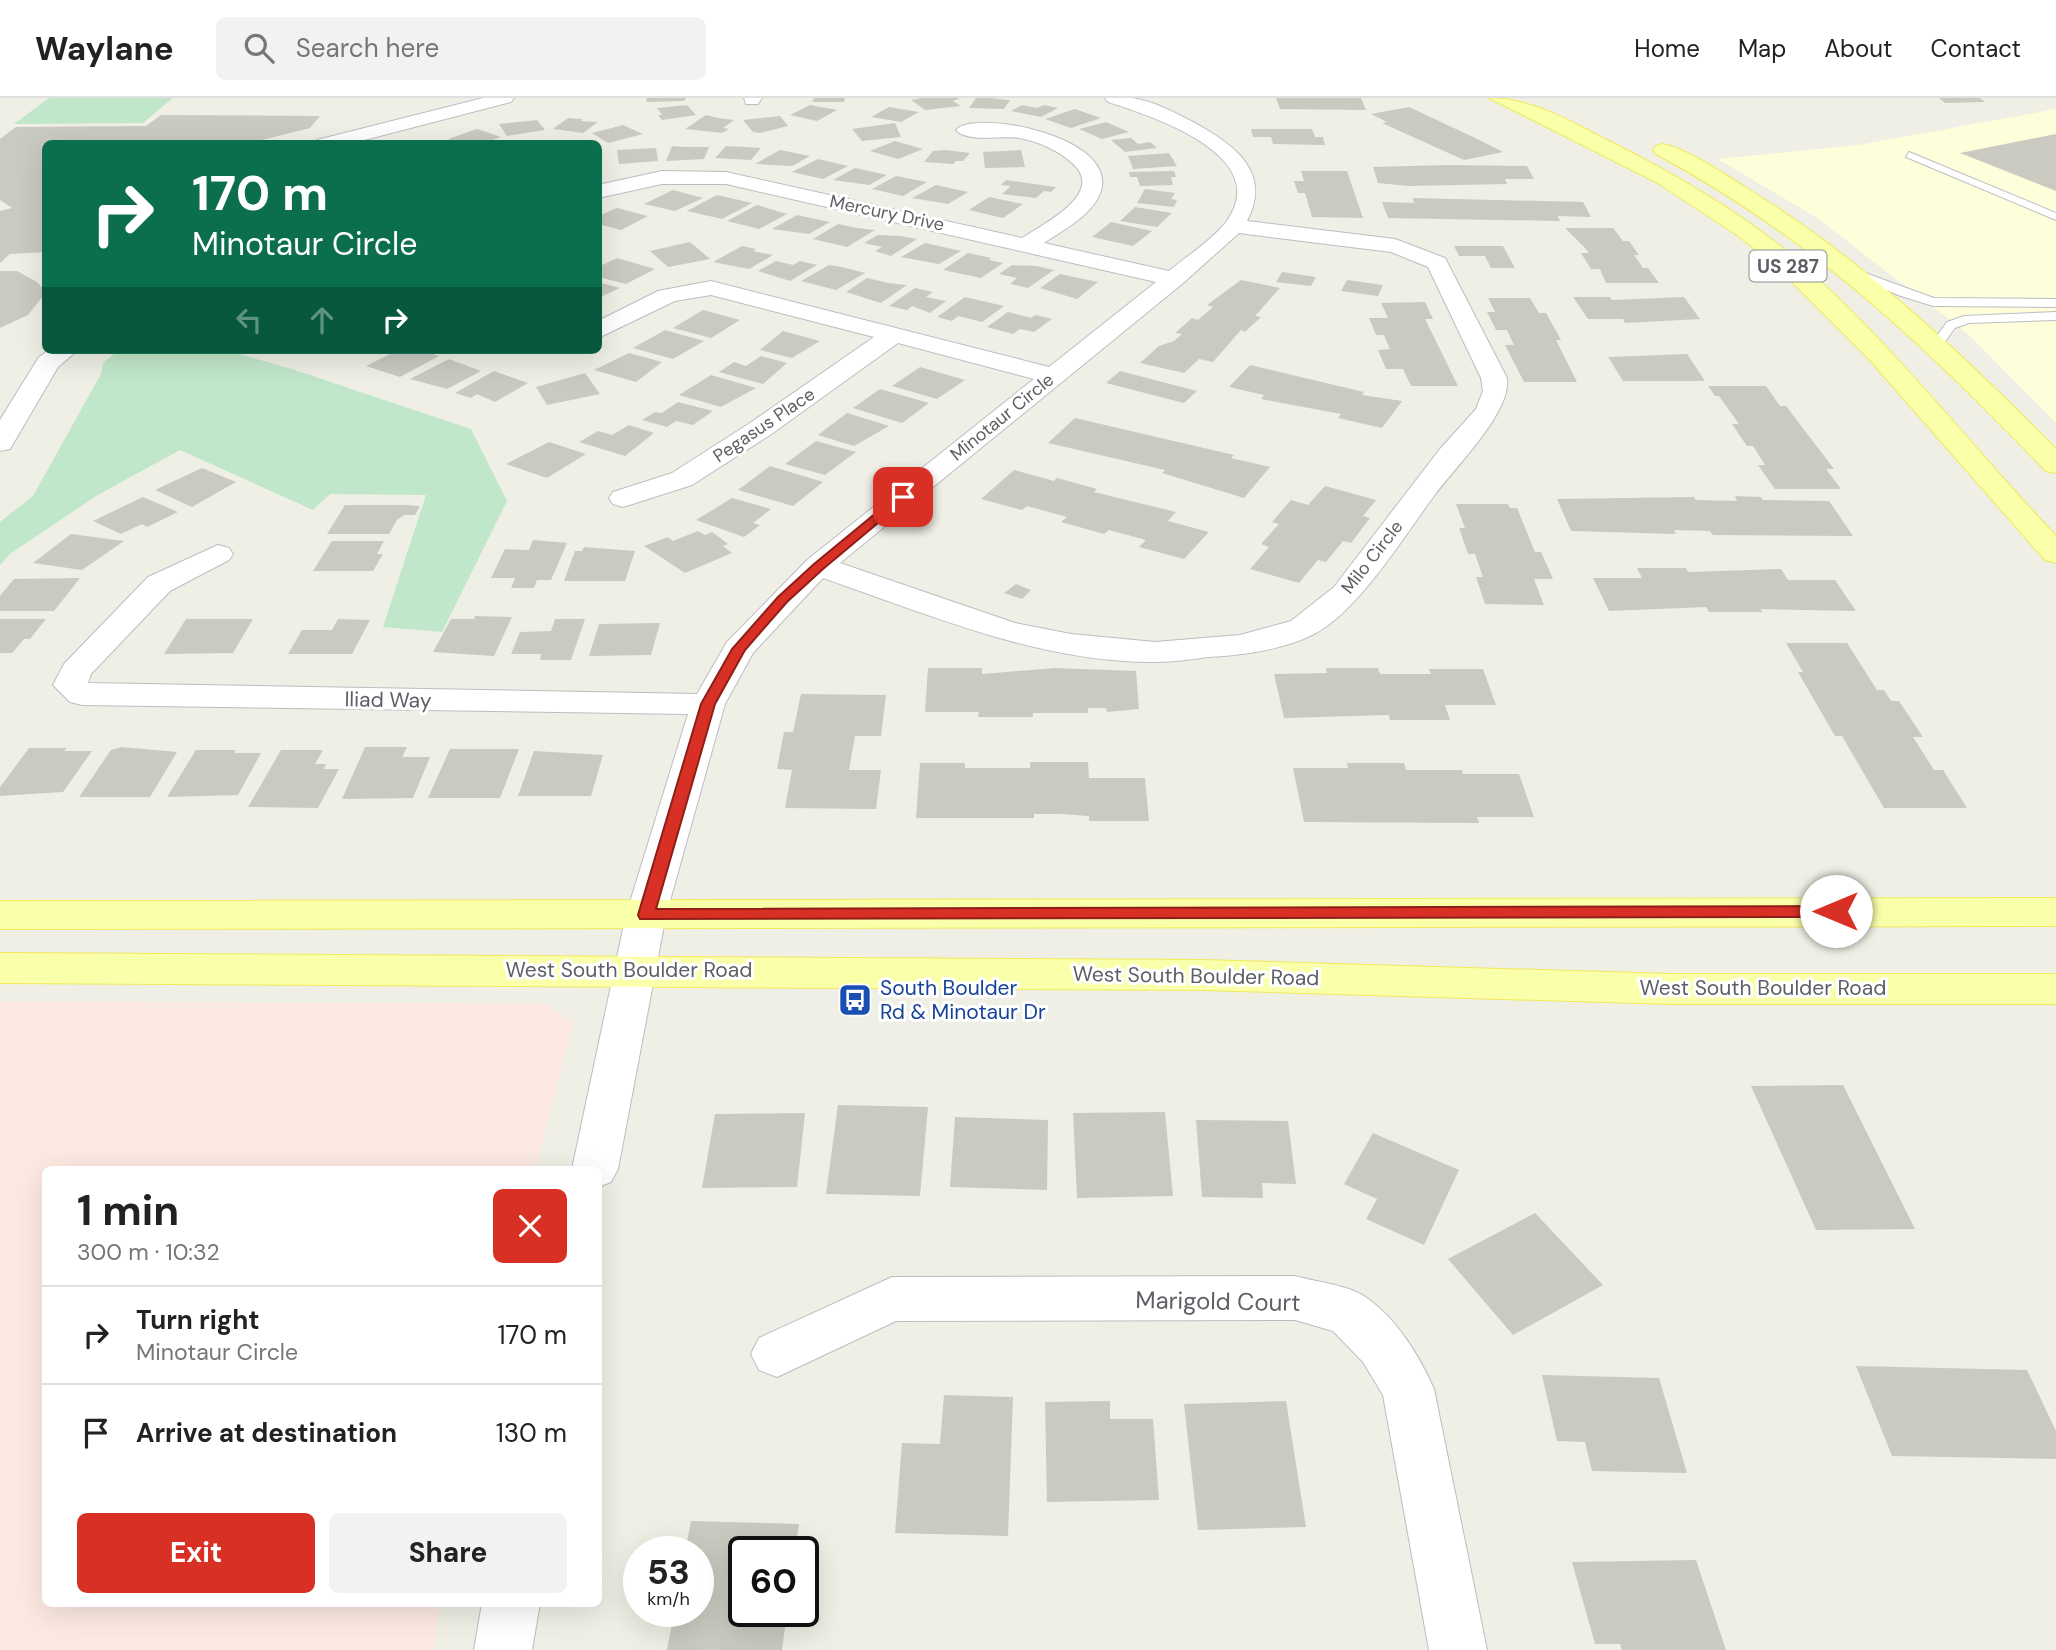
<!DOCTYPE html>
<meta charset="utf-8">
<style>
:root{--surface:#fff;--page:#f2f2f2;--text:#222;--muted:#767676;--line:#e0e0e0;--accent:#d93025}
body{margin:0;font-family:"DM Sans",sans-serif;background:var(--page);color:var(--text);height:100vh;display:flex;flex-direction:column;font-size:26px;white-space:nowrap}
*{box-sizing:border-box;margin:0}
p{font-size:23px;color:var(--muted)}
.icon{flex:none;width:38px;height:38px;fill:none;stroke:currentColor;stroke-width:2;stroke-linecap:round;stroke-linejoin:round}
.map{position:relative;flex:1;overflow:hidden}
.sheet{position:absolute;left:42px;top:1068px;width:560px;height:441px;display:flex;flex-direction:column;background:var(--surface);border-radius:10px;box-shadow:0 7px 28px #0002}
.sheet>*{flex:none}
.guide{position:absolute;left:42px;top:42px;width:560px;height:214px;border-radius:10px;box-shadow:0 7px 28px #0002;background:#0b6e4f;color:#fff;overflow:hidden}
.speed{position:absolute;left:623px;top:1438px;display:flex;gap:14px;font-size:35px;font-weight:700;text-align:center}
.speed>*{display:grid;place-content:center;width:91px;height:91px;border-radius:50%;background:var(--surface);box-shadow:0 7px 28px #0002;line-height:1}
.speed small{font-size:18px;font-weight:400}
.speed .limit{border:4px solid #111;border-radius:10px;background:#fff;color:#111}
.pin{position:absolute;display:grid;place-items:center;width:60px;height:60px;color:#fff;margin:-30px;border-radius:14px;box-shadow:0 4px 10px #0006}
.me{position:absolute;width:77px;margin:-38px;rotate:270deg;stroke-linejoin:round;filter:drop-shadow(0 0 5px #0008)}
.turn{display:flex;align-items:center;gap:24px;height:147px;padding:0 35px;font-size:32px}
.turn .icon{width:91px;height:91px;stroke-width:2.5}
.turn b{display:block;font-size:49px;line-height:60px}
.lanes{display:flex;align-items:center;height:66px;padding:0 35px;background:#0003;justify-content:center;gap:35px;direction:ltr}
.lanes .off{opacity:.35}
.round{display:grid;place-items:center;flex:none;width:74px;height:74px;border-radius:10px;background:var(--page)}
.overview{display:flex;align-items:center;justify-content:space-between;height:119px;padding:0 35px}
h1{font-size:42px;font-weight:700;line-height:52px}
.cta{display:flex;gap:14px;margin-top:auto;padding:14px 35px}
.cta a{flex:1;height:80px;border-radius:10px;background:var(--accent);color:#fff;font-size:28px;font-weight:700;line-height:80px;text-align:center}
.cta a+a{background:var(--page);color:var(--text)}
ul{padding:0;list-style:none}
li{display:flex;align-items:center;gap:21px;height:98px;padding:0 35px;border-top:2px solid var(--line)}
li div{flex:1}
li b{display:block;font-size:26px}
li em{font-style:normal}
header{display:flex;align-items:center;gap:42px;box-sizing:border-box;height:98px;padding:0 35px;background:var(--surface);border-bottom:2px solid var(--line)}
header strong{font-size:33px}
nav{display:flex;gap:38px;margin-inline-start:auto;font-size:24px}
.search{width:490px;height:63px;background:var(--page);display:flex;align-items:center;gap:18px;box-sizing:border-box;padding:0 24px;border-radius:10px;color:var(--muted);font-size:26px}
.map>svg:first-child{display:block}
.commercial{fill:#fefedb}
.medical{fill:#fceae2}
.green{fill:#c1e7ca}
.building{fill:#cacac1}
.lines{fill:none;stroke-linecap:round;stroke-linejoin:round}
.service-casing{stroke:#bcbdc3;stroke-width:2}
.minor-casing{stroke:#bcbdc3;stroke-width:2}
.primary-casing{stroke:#f2e95b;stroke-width:2}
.service{fill:#fff;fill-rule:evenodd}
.minor{fill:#fff;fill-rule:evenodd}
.primary{fill:#faffaa;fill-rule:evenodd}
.route{fill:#d93025;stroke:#8d1f18;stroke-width:2}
.labels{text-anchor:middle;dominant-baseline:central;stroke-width:6;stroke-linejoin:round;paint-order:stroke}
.far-street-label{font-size:18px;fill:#5d5f65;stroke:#fff}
.shield{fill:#fff;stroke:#8e8f93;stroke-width:2}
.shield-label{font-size:19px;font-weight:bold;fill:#5d5f65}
.street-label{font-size:21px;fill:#5d5f65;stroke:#fff}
.transit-label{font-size:21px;fill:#164399;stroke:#fff;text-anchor:start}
.near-street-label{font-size:24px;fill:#5d5f65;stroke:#fff}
</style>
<header>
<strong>Waylane</strong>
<div class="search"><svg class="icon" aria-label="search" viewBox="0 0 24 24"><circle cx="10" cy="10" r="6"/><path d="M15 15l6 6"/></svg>Search here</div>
<nav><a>Home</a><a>Map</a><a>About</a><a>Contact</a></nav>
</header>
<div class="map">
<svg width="2056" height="1552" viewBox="0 0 2056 1552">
<rect width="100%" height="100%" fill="#efefe5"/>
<path class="commercial" d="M2056 11V325L1969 237 1817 120 1718 61 1859 47Z"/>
<path class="medical" d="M0 904 544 905 573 925 536 1071H46V1505H439L435 1552H0Z"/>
<path class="green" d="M49 0H173L143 25 14 26Z
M119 252H225L295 272 471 331 507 403 442 534 383 529 426 397 330 396 313 412 180 352 96 398 10 456 0 467V424L33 398 101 276 103 265Z"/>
<path class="building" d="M647 0H686L684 3 646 4Z
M814 0H845L844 4H812Z
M921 0H960L953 3 961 8 925 12 911 2Z
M976 0H990L1010 2 1004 11 969 10Z
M1276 0H1361L1366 12 1280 11Z
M1939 0H1980L1985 4 1945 5Z
M687 7 696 17 662 22 658 17H662L657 10Z
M810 7 837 12 817 23 790 17Z
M1022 7 1037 10 1044 7 1058 10 1041 19 1011 13Z
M889 9 919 14 901 24 871 19Z
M1409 9 1473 39 1503 54 1464 62 1382 25 1387 24 1371 16Z
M1075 11 1101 20 1071 30 1045 21Z
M161 17 320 18 310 30 246 46H46V154L10 156 0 165V113L12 110 0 102V41L16 29 146 28Z
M706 17 718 20 734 22 723 30 729 31 722 35 685 31Z
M780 18 788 28 760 35 753 34 743 22Z
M568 20 583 21 581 23 598 24 583 35 553 31Z
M537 22 545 32 507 38 499 26Z
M1106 24 1129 34 1102 41 1079 31Z
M895 25 901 39 862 43 852 31Z
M623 27 643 36 608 45 592 35Z
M477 31 501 39 481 46H461L448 41Z
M1251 31H1312L1315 39H1323L1325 47 1273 46 1271 39H1253Z
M2056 36V93L1960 55Z
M1131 40 1138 46 1150 44 1157 50 1125 54 1111 42Z
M895 43 923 51 898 61 870 53Z
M672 48 687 49H709L704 61 666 63Z
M726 48 746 49 761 50 751 62 715 60Z
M656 50 658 63 619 66 617 52Z
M780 52 810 58 792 68 755 66Z
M945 52 970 55 963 63H956L953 66 924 64 933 53Z
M1021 52 1025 69 985 70 983 54Z
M1169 55 1177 68 1133 71 1128 58Z
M818 61 848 68 823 81 792 74Z
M1447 67 1527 68 1534 81H1505L1507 86 1408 88 1378 85 1373 69Z
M855 70 887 77 869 87 833 82Z
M1174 73 1176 79H1171L1173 87 1140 88 1137 79H1130L1129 74Z
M1301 73H1347L1363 120 1312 119 1305 95H1298L1294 83H1304Z
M896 78 927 84 903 98 872 91Z
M1006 82 1056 89 1051 94 1044 93 1036 100 1002 96 1011 88 1001 87Z
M936 87 968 94 948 106 912 100Z
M1145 91 1175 95 1171 101 1177 102 1174 109 1137 105Z
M673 92 703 100 675 113 644 106Z
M717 97 752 105 722 121 687 113Z
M989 99 1023 106 1003 120 969 112Z
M1413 100 1583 104 1591 119 1558 118 1560 123 1388 120 1382 104 1414 105Z
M757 107 787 116 759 131 727 123Z
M1135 109 1172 115 1157 129 1120 123Z
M617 110 648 118 621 132 598 126V118Z
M797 117 830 124 809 136 772 131Z
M1111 124 1152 133 1133 148 1092 139Z
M838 126 857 130 875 132 847 149 813 141Z
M1565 130H1613L1623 143H1629L1639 157H1634L1643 170H1648L1659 185H1606L1600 171H1591L1581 155H1589L1585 150Z
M878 137 901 138 917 141 891 158 875 153 882 149 864 145Z
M690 144 710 161 668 169 650 153Z
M925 145 961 153 939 166 901 159Z
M742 148 756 151 753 153 773 157 749 171 713 164Z
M1454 148H1503L1515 170H1491L1485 158H1459Z
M968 155 991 160 989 162 1003 165 981 180 943 172Z
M617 160 655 171 626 186 598 179V169Z
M776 163 793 167 800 163 817 167 790 183 758 173Z
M829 167 842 169 865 175 836 192 801 183Z
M1012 167 1036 168 1054 172 1028 190 1010 186 1017 180 999 176Z
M0 173H17L37 184 46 194 28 217 0 230Z
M1282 174 1316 179 1311 188 1276 184Z
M1060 176 1098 184 1077 201 1040 190Z
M867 180 888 185 907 187 881 205 846 194Z
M1241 182 1280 190 1255 218 1261 219 1245 234 1241 232 1213 264 1199 261 1184 275 1140 265 1159 248 1174 243 1182 236 1175 235 1192 220 1198 222 1213 209 1207 207Z
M1347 182 1383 187 1378 198 1341 193Z
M598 184 620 190 598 200Z
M915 190 933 194 926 199 946 203 930 215 912 208 907 212 889 208Z
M965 199 1004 208 982 224 958 218 952 223 937 219Z
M1573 199H1610L1612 202 1684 199 1700 221 1625 225 1623 221H1588Z
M1488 200H1530L1539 215H1546L1561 242H1556L1577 284H1524L1505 247H1514L1507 232H1496L1487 214H1495Z
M1425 204 1433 221H1425L1458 288H1411L1403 271H1386L1378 252 1390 251 1384 237H1376L1369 220H1388L1381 205Z
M703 212 740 222 711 240 673 230Z
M1008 214 1031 220 1035 217 1052 221 1034 234 1020 231 1013 236 987 229Z
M665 232 704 243 673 261 633 250Z
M783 233 820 243 792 260 760 252Z
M398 252H419L439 258 400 279 366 268Z
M629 255 662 264 636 284 594 272Z
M1687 256 1705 283H1623L1608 259Z
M761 258 787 265 763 286 719 274 734 264 746 268Z
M449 261 481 273 447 291 410 281Z
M1250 267 1364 294 1362 297 1402 303 1382 330 1338 320 1341 316 1261 301 1264 297 1229 289Z
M920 269 965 282 937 301 892 288Z
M494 273 528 285 495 304 477 296 471 300 455 295Z
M1120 273 1197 293 1184 305 1106 285Z
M585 275 600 296 547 307 536 289Z
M711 277 756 290 721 309 679 297Z
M1708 288H1766L1780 308H1786L1834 371H1826L1841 391H1775L1758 367H1765L1753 348H1747L1732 326H1739L1719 298H1715Z
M880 291 929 305 902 325 853 310Z
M678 304 713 313 693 327 676 323 667 329 642 322 655 314 662 315Z
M847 315 889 328 854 348 818 337Z
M1075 320 1234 357 1231 360 1270 369 1244 400 1162 375 1165 372 1048 345Z
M629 327 654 335 625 358 579 344 598 333 612 337Z
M816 343 856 354 825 377 785 366Z
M549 344 586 356 547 380 506 366Z
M770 368 823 384 793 408 738 392Z
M202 370 236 384 192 409 155 392Z
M1014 372 1054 383 1057 380 1097 391 1094 394 1176 414 1168 423 1209 434 1184 461 1139 449 1146 442 1109 432 1104 436 1061 424 1067 419 1027 408 1022 412 981 401Z
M1325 388 1376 402 1363 418 1370 420 1351 445 1343 443 1326 464 1318 462 1299 485 1250 471 1269 449 1261 446 1279 426 1272 424 1291 402 1308 407Z
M1735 398 1761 399 1763 402 1829 403 1853 438 1713 437 1710 433 1674 432 1676 436 1571 433 1557 401 1694 399 1696 402 1737 403Z
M143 399 178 414 147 429 142 426 121 436 93 423Z
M732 400 771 411 753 425 760 427 744 439 696 422Z
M1456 406H1508L1510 410H1517L1535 454H1541L1553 481H1534L1544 507 1485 506 1476 479H1483L1475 456H1468L1459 430H1465Z
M345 407H407L420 408 415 417H404L397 422 389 436H327Z
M698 433 705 437 712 434 728 446 723 448 732 455 685 475 644 448 668 439 673 443Z
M71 436 124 443 82 472 33 465Z
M533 442 567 445 551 482H537L534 490H511L515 480H491L505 451 529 452Z
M332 443H384L377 456H383L373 473H313Z
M584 449 635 453 625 483H564L575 453H582Z
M1637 470H1686L1688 474 1781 471 1788 482H1835L1856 513 1760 511 1763 514H1709L1706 509 1609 513 1593 480H1642Z
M80 480 54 513H0V498L14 481Z
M1016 486 1031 492 1022 501 1004 495Z
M475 518 512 519 494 558 433 554 451 521H474Z
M0 521H46L30 541H24L12 555H0Z
M186 521H253L233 555 164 556Z
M338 521 370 522 352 556H288L302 532H332Z
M555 521H585L571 562H540L541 556H511L520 534 551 533Z
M660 525 651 557 589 558 599 526Z
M1786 545H1847L1877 592H1884L1891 603H1899L1923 639H1913L1934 672H1943L1967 710H1884L1842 638H1835L1798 574H1803Z
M928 570H982V576L1055 570 1136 573 1139 611 1107 614 1106 610H1088V615H1033V619H978L979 614H925Z
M1326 570H1378L1380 576H1431L1429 571H1483L1496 607H1445L1450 622H1390L1389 617 1284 620 1274 576 1327 575Z
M801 596 886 597 881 638H855L849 672H881L876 711 785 710 792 672 777 671 784 634H793Z
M121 649 177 654 150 699H79L111 652Z
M365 649H407L402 659H430L413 700 342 701Z
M29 650H67L64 653H92L63 694 0 698V689Z
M450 651H519L500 700H428Z
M196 652H236L234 655H261L238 697 167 699Z
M281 652H323L315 666H326L324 671H339L318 710 248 709Z
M534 653 603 657 591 698H518Z
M1030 664H1088L1089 680H1145L1149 723H1089V718L1059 716H1034V720H916L920 665H965V670H1030Z
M1347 665H1404L1406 672H1462L1463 676H1519L1534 719H1477L1479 725 1304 724 1293 670H1348Z
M1843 987 1915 1131 1816 1132 1751 988Z
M838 1007 928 1009 920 1098 826 1096Z
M1165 1014 1173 1098 1077 1100 1073 1015Z
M805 1015 797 1089 702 1090 715 1016Z
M955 1019 1048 1022 1047 1092 950 1089Z
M1196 1022 1288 1023 1296 1086 1262 1085 1263 1100 1202 1099Z
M1373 1035 1459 1072 1424 1147 1366 1121 1377 1101 1344 1086Z
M1535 1115 1603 1187 1513 1237 1448 1161Z
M1856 1268 2027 1272 2056 1333V1361L1892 1358Z
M1542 1277 1659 1280 1687 1375 1592 1373 1585 1344 1557 1343Z
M944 1297 1013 1299 1008 1438 895 1435 902 1345 940 1346Z
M1110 1303V1321H1153L1159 1402 1047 1404 1045 1304Z
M1286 1303 1306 1429 1198 1432 1184 1306Z
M691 1423 799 1426 795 1454H744V1514H787L782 1552H667L674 1514H698V1454H685Z
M1696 1462 1726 1552H1622L1620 1546H1595L1572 1464Z"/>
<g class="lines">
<defs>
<path id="service" d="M1909 54 2056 115V122L1906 59Z
M1854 171 1934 200 2056 201V209L1933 208 1898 197 1850 176 1848 174Z
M2056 214V222L1969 225 1955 230 1941 249 1931 246 1947 224 1964 218Z"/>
<path id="minor" d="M483 0H514L511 4 349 46H315L317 42Z
M744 0H762L758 6H746Z
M1105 0C1114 0 1123 0 1132 0 1153 3 1174 14 1193 24 1233 46 1273 73 1247 123L1395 141 1445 160 1507 280C1512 314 1455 369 1434 398 1404 438 1357 516 1312 537 1282 552 1242 557 1209 559 1192 561 1174 564 1156 564 1041 565 930 517 823 480L753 555 725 606 666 817 618 1071 611 1084 598 1089V1071H572L626 817 688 616 82 607 70 604 53 587 64 566 148 479 218 447 229 450 233 456 229 462 170 493 91 576 88 585 697 596 727 544 807 462 1034 281 898 245 770 337 692 387 623 409 613 406 609 400 613 394 672 375 750 325 874 239 711 197 675 203 598 240V223L658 193 711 183 1049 269 1156 184 726 86H662L598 100V87L662 73 726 74 1022 140C1043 126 1107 95 1072 65 1058 52 1037 43 1019 40 1003 37 967 45 956 32 974 10 1130 40 1098 100 1087 120 1062 133 1044 145L1169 173C1187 158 1212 142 1226 124 1275 57 1151 18 1108 4ZM1239 135 1391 154 1428 169 1481 280 1483 293 1476 311 1440 351 1334 489 1291 523 1240 537 1155 544 1071 536 1015 525 840 465 1182 186Z
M49 252H78L58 269 10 351 0 353V322L39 259Z
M1295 1178C1317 1184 1349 1187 1367 1200 1397 1221 1420 1259 1434 1291L1487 1552H1429L1383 1297 1363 1264 1333 1233 1295 1222 896 1223 777 1279 759 1272 751 1256 759 1240 892 1179Z
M482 1505H540L532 1552H474Z"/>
<path id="primary" d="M1489 0C1531 0 1570 23 1607 42 1671 74 1736 111 1791 157 1889 241 1968 345 2056 438V465L2045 462 1868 260 1773 165 1737 137 1658 85Z
M1663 46C1692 53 1722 75 1748 91 1863 162 1961 255 2056 351V375L2046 373C1923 246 1814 141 1656 56L1653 52 1656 48Z
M2056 800V828L0 831V803Z
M0 855 1203 862 1671 876H2056V906H1671L1203 892 0 885Z"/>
</defs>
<use href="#service" class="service-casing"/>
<use href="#minor" class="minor-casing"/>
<use href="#primary" class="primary-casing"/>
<use href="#service" class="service"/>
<use href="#minor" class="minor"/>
<use href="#primary" class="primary"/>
</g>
<path class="route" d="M899 396 909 399 823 471 787 504 745 552 715 606 656 811 1836 808 1844 813 1836 819 640 821 638 817 701 606 732 551 778 499 814 466Z"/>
<defs>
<symbol id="bus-square" viewBox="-11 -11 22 22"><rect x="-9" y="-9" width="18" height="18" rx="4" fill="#1a4fb4" stroke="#fff"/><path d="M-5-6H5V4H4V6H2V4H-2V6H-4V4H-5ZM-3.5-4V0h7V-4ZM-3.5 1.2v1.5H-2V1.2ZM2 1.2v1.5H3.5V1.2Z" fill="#fff"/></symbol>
</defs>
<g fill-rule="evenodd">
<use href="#bus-square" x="836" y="883" width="38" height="38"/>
</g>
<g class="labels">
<g class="far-street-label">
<text transform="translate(887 115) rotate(12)">Mercury Drive</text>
<text transform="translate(1002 319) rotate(-39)">Minotaur Circle</text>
<text transform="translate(764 327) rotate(-34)">Pegasus Place</text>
<text transform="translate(1372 459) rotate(-52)">Milo Circle</text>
</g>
<rect class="shield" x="1749.5" y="152.5" width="77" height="31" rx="5"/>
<g class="shield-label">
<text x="1788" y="168">US 287</text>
</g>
<g class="street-label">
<text transform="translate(388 602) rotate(1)">Iliad Way</text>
<text x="629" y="872">West South Boulder Road</text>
<text transform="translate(1196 878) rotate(1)">West South Boulder Road</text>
<text x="1763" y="890">West South Boulder Road</text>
</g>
<g class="transit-label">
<text x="880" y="890">South Boulder<tspan x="880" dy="24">Rd &amp; Minotaur Dr</tspan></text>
</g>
<g class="near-street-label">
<text transform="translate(1218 1203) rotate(1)">Marigold Court</text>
</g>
</g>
</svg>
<div class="speed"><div>53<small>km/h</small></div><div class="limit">60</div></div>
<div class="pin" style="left:903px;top:399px;background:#d93025"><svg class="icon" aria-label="arrive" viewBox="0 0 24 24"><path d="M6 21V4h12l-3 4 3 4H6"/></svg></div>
<svg class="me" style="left:1836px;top:813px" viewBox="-20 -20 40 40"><circle r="19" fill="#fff"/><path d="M0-13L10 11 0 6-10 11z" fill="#d93025"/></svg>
<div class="guide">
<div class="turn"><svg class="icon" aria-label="right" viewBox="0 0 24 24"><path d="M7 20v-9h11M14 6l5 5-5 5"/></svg><div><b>170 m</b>Minotaur Circle</div></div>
<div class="lanes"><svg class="icon off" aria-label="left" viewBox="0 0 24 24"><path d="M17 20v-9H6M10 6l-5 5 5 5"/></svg><svg class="icon off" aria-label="ahead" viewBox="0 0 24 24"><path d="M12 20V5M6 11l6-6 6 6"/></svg><svg class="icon" aria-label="right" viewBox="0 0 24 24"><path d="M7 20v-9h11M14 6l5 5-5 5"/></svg></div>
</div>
<section class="sheet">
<div class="overview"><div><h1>1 min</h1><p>300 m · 10:32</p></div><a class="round" style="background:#d93025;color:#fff"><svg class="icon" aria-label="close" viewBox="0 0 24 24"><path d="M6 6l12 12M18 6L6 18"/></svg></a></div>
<ul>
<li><svg class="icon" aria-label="right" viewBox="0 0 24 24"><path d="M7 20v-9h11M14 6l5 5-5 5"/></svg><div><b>Turn right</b><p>Minotaur Circle</p></div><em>170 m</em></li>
<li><svg class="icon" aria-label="arrive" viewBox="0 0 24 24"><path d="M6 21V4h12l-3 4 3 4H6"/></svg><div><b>Arrive at destination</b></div><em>130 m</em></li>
</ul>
<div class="cta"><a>Exit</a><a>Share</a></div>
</section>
</div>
